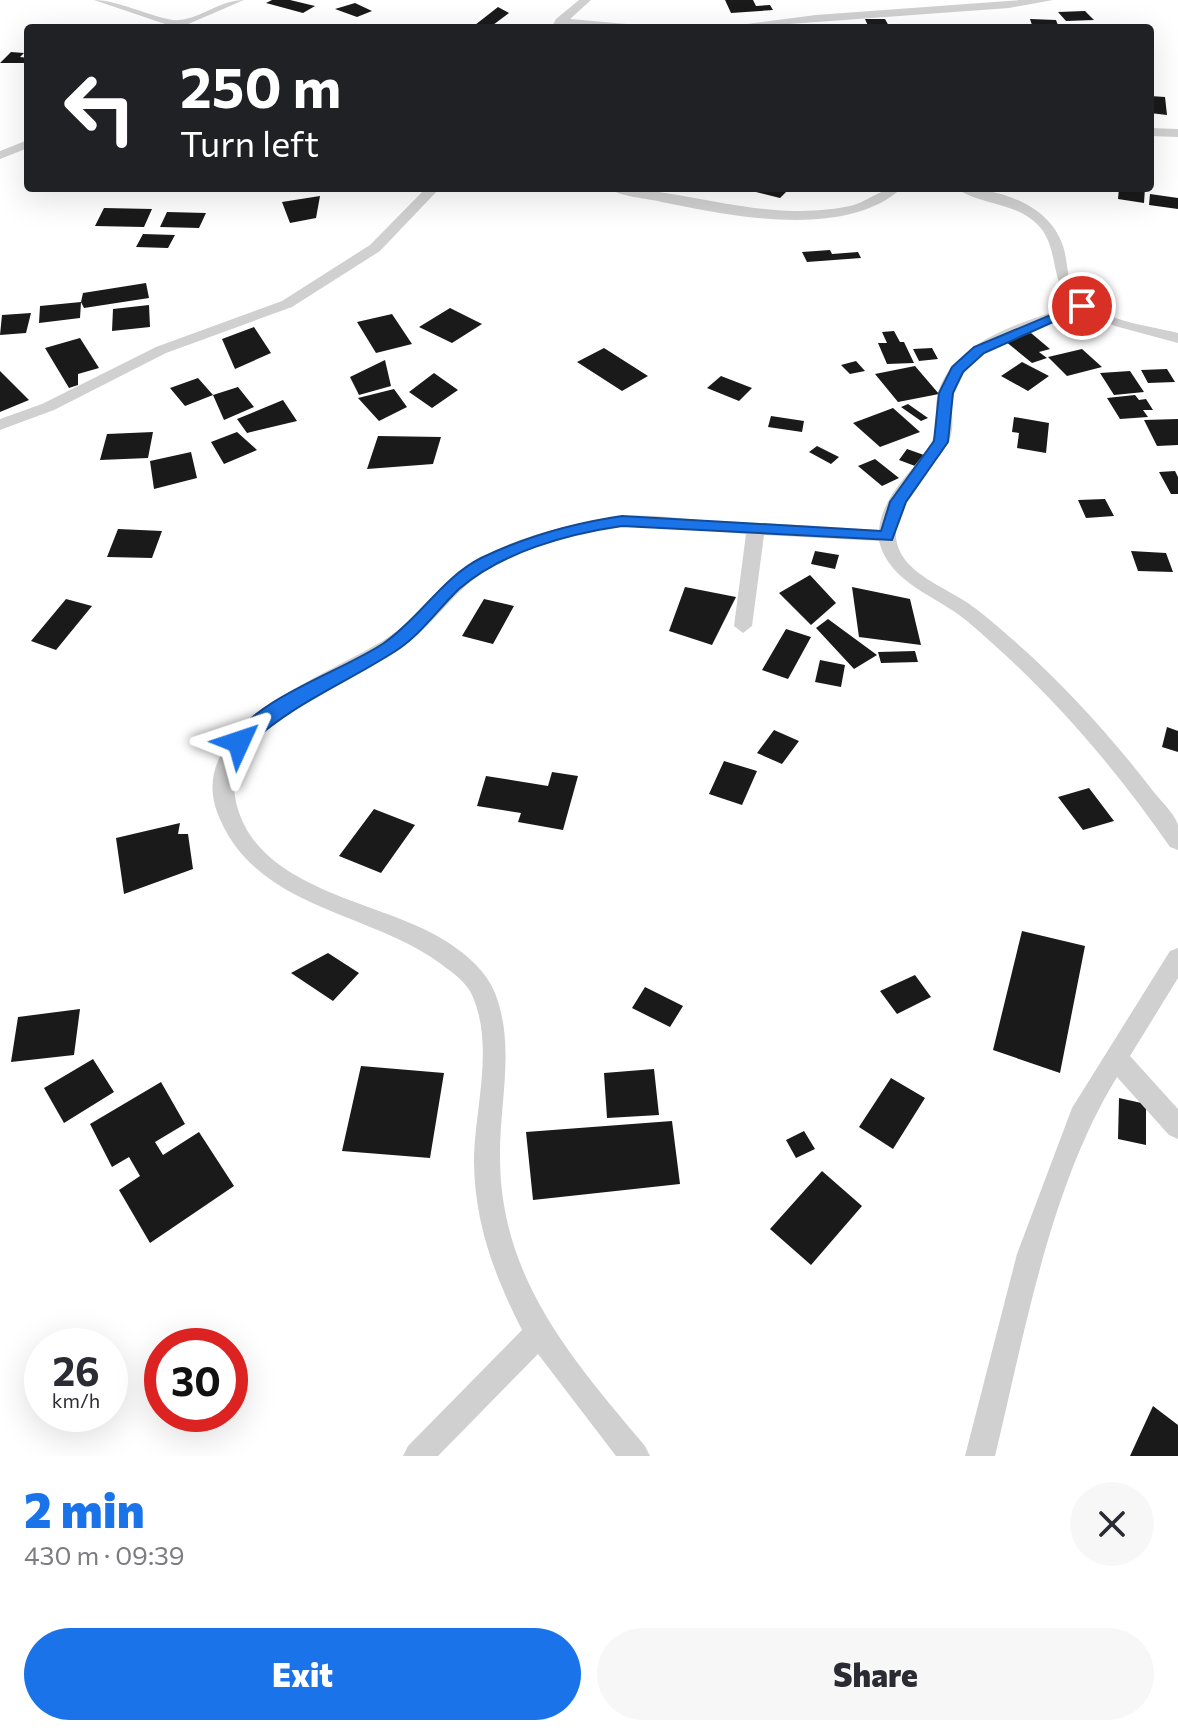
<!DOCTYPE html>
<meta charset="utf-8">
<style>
:root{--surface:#fff;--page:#f7f7f7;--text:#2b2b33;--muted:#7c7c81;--accent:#1a73e8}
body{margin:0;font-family:Commissioner,sans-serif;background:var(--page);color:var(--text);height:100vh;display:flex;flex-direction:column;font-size:30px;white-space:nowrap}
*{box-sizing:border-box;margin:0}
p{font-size:26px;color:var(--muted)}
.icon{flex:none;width:44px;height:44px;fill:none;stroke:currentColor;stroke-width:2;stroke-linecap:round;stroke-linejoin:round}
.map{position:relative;height:1456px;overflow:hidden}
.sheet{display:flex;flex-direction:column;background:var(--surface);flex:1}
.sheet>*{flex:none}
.guide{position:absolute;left:24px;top:24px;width:1130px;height:168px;border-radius:8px;box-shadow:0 8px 32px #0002;background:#202124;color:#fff;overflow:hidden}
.speed{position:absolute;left:24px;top:1328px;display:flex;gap:16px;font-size:40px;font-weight:700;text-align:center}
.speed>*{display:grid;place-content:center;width:104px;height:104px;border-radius:50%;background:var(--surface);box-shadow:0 8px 32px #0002;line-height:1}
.speed small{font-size:20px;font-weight:400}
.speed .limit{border:12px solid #d22;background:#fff;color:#111}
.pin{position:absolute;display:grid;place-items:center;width:68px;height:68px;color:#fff;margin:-34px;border:4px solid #fff;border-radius:50%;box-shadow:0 2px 8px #0007}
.me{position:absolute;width:88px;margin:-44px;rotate:48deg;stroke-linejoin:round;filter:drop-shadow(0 0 6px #0008)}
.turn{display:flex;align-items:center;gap:28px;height:168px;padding:0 24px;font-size:36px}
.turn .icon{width:104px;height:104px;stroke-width:2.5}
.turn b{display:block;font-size:56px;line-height:68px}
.round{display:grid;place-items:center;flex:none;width:84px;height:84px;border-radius:42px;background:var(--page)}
.headline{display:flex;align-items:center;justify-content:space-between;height:136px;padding:0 24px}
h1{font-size:48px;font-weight:800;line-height:60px;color:var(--accent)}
.action{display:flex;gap:16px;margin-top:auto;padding:16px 24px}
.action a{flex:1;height:92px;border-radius:48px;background:var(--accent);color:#fff;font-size:32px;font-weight:800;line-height:92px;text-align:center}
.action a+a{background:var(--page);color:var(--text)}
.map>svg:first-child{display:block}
.building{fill:#1a1a1a}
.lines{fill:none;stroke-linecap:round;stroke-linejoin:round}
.street{fill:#d0d0d0;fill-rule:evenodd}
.route{fill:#1a73e8;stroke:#114b97;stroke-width:2}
</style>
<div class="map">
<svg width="1178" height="1456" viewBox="0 0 1178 1456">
<rect width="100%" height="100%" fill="#fff"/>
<path class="building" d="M272 0H290L315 6 303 13 266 3Z
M725 0H753L756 6 770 5 773 10 731 13Z
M355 3 372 11 357 17 335 9Z
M498 7 509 13 489 28 475 25Z
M1085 11 1094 20 1066 21 1058 12Z
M865 19H885L890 28H869Z
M1030 19 1056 20 1059 28H1033Z
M11 52 24 53 20 57 28 58V63H0Z
M1150 96 1165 97 1167 115 1150 113Z
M760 188H790L780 198 756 192Z
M1119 188H1145L1144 203 1118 199Z
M1150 194 1178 198V209L1149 205Z
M320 196 316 218 290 223 282 202Z
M104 208 152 209 144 227 95 226Z
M167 212 206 213 199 228 160 227Z
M143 234 175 235 168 248 136 247Z
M830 250 832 254 858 252 861 258 807 262 802 252Z
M146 283 149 298 84 308 81 302 80 318 39 323 40 306 81 302 83 293Z
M149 305 150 327 112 331 113 309Z
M450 308 482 324 452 343 419 327Z
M31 313 26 333 0 335 2 315Z
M392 314 412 344 376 353 357 322Z
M254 327 271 353 235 369 222 339Z
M894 331 900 342H904L914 363 887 364 878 343H887L882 332Z
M1031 333 1050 349 1039 352 1047 358 1032 363 1005 341Z
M80 338 99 368 78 374V385L69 388 45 348Z
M604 348 648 376 622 391 577 362Z
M932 348 938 359 919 361 913 349Z
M1082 349 1102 367 1067 376 1048 357Z
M385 360 391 386 359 395 350 377Z
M856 361 865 371 850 374 841 365Z
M1022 362 1049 376 1028 391 1001 376Z
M915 366 939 394 898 402 875 374Z
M1167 369 1175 382 1148 383 1141 370Z
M0 371 29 400 0 412Z
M1130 371 1144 392 1114 395 1100 373Z
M434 373 458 390 432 408 409 392Z
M721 376 752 388 739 401 707 388Z
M198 378 213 395 238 387 254 407 224 420 213 395 185 406 170 388Z
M394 389 407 407 379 421 358 398Z
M1135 395 1139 400 1146 399 1153 410H1143L1148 417 1120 419 1107 398Z
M283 400 297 421 247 433 237 419Z
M908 404 928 418 921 421 901 407Z
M893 408 920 432 880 447 853 423Z
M771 416 804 421 802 432 768 427Z
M1014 417 1049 423 1046 453 1017 448 1019 433 1012 432Z
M1178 419V445L1157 446 1144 420Z
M153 432 148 458 100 460 107 434Z
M237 432 257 450 224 464 211 442Z
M378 436 441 437 433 464 367 469Z
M817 446 839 457 831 464 809 452Z
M907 449 924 455 915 466 899 460Z
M191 452 197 478 154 489 150 461Z
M875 459 899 478 882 486 858 466Z
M1175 471 1178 477V494H1171L1159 472Z
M1105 499 1114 516 1086 518 1078 500Z
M118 529 162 531 152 558 107 557Z
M815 551 839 555 835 569 811 564Z
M1131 551 1166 553 1173 572 1138 571Z
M810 575 836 603 811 625 779 593Z
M685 587 736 597 712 645 669 631Z
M852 587 910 599 921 645 859 637Z
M66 599 92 606 56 650 31 641Z
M484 599 514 606 493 644 462 636Z
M828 619 877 655 854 669 816 628Z
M786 629 811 637 788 679 762 670Z
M915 651 918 662 881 663 878 652Z
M820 660 845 665 841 687 815 682Z
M1167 727 1178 731V752L1162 747Z
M774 730 799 741 782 764 757 753Z
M724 761 757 771 742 805 709 794Z
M552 772 578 776 563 830 518 822 521 813 477 806 486 776 548 786Z
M1089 788 1114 821 1083 830 1058 797Z
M374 809 415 825 381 873 339 856Z
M180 823 178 834H188L193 869 124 894 116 838Z
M1022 931 1085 946 1060 1073 993 1050Z
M328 953 359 973 333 1001 291 973Z
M915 975 931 997 897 1014 880 991Z
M645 987 683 1006 670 1027 632 1008Z
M80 1009 74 1055 11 1062 18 1017Z
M93 1059 114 1092 64 1123 44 1088Z
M361 1066 444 1073 430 1158 342 1151Z
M654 1069 659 1115 607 1118 604 1073Z
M891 1078 925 1098 893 1149 859 1127Z
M161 1082 185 1124 155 1142 163 1155 199 1132 234 1186 150 1243 119 1190 140 1176 129 1157 112 1167 90 1124Z
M1119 1098 1146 1104V1145L1118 1139Z
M672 1121 680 1184 533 1200 526 1132Z
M804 1131 815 1149 796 1158 786 1140Z
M822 1171 862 1206 811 1265 770 1229Z
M1153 1406 1178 1425V1456H1130Z"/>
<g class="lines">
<path class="street" d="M94 0C120 0 162 22 179 20 202 18 220 0 244 0L179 28H163L168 25Z
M579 0H591L570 19 638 25 644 28 563 25 551 28 556 19Z
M1020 0H1053L1009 8 733 28 739 25 816 15Z
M1150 128 1178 129V137L1150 136Z
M28 140V148L0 159V151Z
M426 188H440L380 251 292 307 166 353 54 410 0 430V419L42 404 156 347 282 301 370 245Z
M608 188C671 188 731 210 794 211 812 211 832 210 850 206 871 201 878 188 902 188 845 240 730 216 662 202 646 198 621 197 608 188Z
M956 188C997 188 1049 203 1063 246 1068 260 1066 280 1076 293 1097 321 1147 325 1178 333V343L1115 326 1081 311C1038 327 974 342 955 390 948 407 957 427 948 443 931 473 892 499 896 537 899 574 950 588 975 608 1042 661 1101 723 1153 791 1160 800 1175 814 1178 825 1178 832 1178 842 1178 850L1170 847C1112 763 1045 687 967 621 937 596 889 583 879 541L764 535 752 626 743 633 734 626 746 534C706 531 663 525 622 527 575 529 516 549 478 576 450 596 432 627 403 646 357 677 301 694 260 734 240 755 229 777 237 806 260 890 375 900 439 937 461 950 485 968 495 993 516 1047 499 1103 500 1159 501 1279 572 1359 645 1446L650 1456H616L538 1354 438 1456H403L408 1446 522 1330C494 1275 473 1219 474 1155 476 1104 494 1044 472 995 466 982 453 973 441 964 368 910 254 910 217 812 185 723 332 674 387 638 414 621 433 594 457 574 498 541 557 527 608 518 638 512 672 518 703 520 761 523 820 526 879 530 882 496 911 473 929 447 940 430 933 412 938 393 954 339 1026 322 1072 305 1049 282 1060 246 1037 224 1015 202 979 205 956 188Z
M1178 948V978L1130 1056 1178 1109V1139L1169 1135 1117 1077C1050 1186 1025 1332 995 1456H965L1017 1254 1072 1108 1170 951Z"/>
</g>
<path class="route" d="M1077 304 1089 306 984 353 963 372 953 393 948 442 906 502 892 540 622 526C567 534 502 552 459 589 437 610 420 636 394 652 342 685 292 704 246 747H233L230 742C257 697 341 672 384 643 420 618 442 578 481 558 525 537 574 523 622 516L881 531 890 502 934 441 939 393 952 367 974 347Z"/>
</svg>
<div class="speed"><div>26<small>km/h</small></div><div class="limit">30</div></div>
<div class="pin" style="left:1082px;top:306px;background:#d93025"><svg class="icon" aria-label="arrive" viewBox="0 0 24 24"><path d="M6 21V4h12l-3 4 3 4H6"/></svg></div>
<svg class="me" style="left:239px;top:742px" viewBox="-20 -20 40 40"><path d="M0-17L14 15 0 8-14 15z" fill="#1a73e8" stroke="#fff" stroke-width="4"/></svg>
<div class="guide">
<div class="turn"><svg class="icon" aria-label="left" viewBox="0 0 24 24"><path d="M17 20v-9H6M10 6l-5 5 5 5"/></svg><div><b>250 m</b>Turn left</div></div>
</div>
</div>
<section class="sheet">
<div class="headline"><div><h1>2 min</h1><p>430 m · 09:39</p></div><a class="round"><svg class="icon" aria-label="close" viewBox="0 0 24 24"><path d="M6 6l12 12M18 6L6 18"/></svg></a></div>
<div class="action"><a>Exit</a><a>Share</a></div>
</section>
